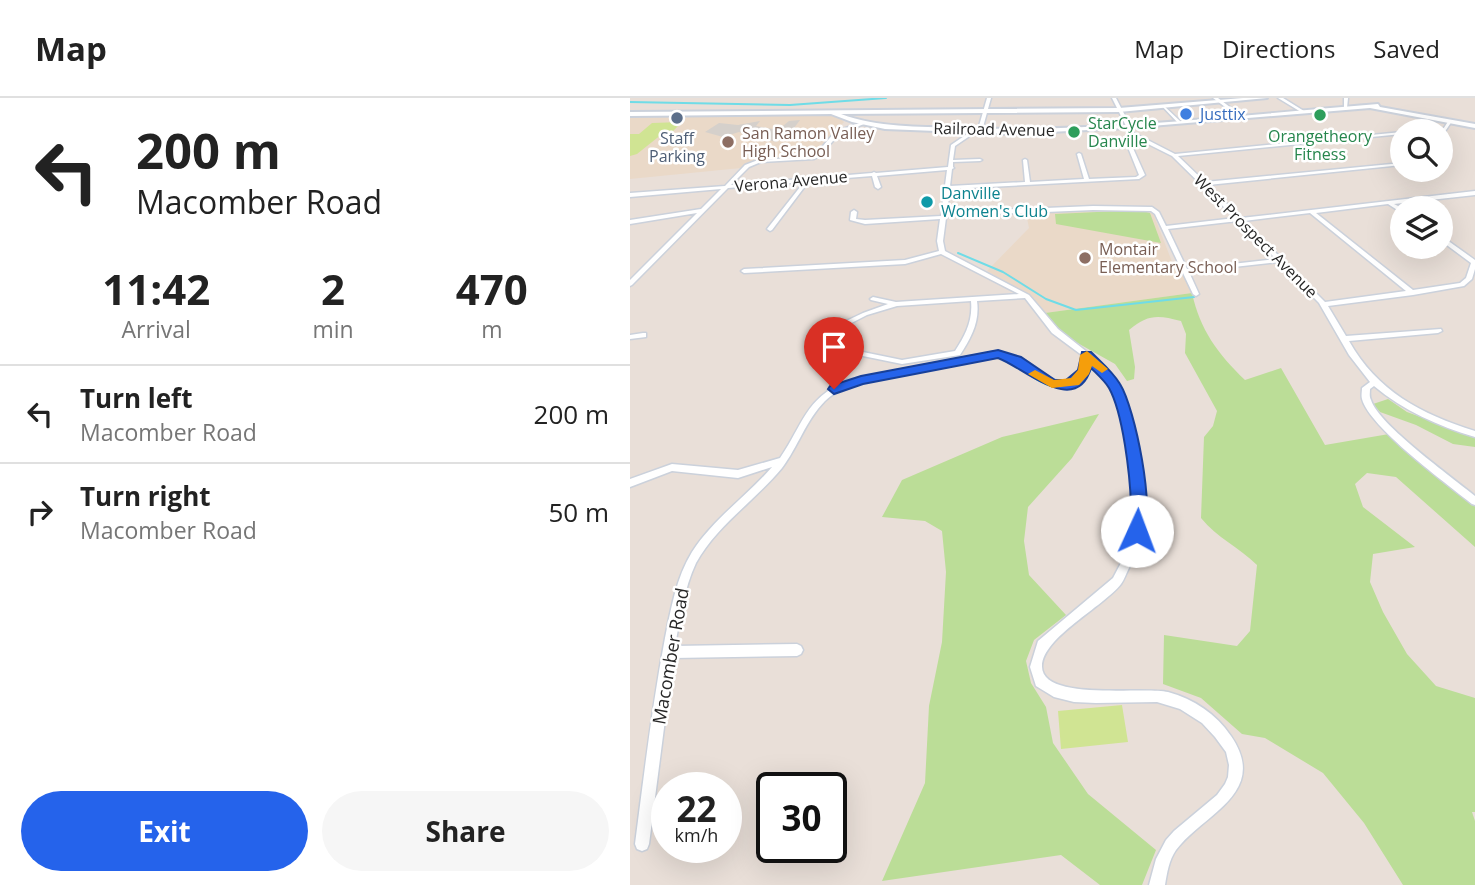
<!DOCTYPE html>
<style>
:root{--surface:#fff;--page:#f6f6f6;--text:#222;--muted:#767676;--line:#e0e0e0;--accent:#2563eb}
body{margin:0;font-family:"Open Sans",sans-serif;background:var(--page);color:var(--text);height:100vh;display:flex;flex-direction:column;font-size:26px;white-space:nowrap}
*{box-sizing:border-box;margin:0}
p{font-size:23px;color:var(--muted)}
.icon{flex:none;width:38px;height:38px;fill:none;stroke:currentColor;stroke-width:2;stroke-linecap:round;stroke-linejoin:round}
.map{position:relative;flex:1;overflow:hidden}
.panel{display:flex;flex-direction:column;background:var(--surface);width:630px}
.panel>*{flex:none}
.guide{background:#fff;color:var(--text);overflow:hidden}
.buttons{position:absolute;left:760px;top:21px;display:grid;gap:14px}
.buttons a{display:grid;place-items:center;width:63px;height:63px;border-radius:50%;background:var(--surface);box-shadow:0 7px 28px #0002;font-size:35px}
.speed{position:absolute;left:21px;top:674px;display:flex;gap:14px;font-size:35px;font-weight:700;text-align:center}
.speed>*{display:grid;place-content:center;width:91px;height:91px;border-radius:50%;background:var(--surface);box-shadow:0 7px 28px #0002;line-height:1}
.speed small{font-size:18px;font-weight:400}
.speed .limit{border:4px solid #111;border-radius:10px;background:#fff;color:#111}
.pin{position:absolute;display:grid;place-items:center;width:60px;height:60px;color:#fff;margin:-72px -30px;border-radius:50% 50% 50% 0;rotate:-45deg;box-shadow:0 0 7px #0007}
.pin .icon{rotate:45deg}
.me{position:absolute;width:77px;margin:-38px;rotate:2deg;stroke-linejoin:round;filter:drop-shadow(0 0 5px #0008)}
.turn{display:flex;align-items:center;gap:24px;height:147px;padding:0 21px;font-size:32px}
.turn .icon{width:91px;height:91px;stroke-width:2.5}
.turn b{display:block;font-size:49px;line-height:60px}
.eta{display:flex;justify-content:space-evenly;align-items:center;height:119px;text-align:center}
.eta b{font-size:42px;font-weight:700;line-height:49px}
.primary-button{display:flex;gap:14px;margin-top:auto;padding:14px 21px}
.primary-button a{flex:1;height:80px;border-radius:42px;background:var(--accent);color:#fff;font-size:28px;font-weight:700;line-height:80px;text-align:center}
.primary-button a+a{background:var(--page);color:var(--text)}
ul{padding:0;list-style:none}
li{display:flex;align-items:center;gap:21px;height:98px;padding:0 21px;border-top:2px solid var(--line)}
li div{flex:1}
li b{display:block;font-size:26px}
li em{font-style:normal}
header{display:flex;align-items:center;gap:42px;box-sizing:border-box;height:98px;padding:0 35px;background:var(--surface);border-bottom:2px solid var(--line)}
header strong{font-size:33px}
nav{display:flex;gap:38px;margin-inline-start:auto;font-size:24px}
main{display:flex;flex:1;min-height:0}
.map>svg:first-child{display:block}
.education{fill:#ead9c8}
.green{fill:#bbdd97}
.pitch{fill:#d0e493}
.plaza{fill:#d5d0cb}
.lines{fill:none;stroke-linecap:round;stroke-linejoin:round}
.stream-far1{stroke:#6fdce7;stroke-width:2}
.stream{stroke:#6fdce7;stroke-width:2.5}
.street-casing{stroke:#cbd1db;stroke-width:3}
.secondary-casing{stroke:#cbd1db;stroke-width:4}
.street{fill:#fff;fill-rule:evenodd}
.secondary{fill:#fff;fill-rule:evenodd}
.route{fill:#2563eb;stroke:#184099;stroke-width:2}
.slow{fill:#f59e0b}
.shop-dot{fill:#3f7fe0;stroke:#fff;stroke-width:2.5}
.leisure-dot{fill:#2e9e5b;stroke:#fff;stroke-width:2.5}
.service-dot{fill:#5c6f8a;stroke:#fff;stroke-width:2.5}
.education-dot{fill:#8d6e63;stroke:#fff;stroke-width:2.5}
.culture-dot{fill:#0f9aa8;stroke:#fff;stroke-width:2.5}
.labels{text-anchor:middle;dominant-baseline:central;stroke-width:5;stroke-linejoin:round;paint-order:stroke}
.far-shop-label{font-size:16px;fill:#366cbe;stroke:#fff;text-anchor:start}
.far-leisure-label{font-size:16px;fill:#27864d;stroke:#fff;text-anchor:start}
.far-street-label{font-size:16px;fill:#272727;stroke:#fff}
.far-education-label{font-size:16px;fill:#785e54;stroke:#fff;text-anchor:start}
.far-service-label{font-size:16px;fill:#4e5e75;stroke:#fff}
.far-culture-label{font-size:16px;fill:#0d838f;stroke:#fff;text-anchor:start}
.street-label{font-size:18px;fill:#272727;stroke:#fff}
</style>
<header>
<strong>Map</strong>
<nav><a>Map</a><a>Directions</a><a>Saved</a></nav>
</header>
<main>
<section class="panel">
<div class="guide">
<div class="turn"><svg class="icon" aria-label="left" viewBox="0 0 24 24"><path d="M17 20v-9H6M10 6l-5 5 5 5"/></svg><div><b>200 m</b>Macomber Road</div></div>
</div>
<div class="eta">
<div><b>11:42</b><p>Arrival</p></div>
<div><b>2</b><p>min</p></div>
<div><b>470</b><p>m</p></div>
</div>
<ul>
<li><svg class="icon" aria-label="left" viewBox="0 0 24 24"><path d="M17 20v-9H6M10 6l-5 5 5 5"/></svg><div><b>Turn left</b><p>Macomber Road</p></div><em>200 m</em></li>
<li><svg class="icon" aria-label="right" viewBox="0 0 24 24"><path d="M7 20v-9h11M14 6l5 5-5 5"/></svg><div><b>Turn right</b><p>Macomber Road</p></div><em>50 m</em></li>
</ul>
<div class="primary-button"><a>Exit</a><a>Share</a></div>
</section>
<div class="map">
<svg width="845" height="787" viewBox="0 0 845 787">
<rect width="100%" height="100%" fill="#e9dfd8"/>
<path class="education" d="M191 15 210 20 214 24 185 56 179 59 131 61 111 70 0 81V18Z
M503 111 523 115 546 174 555 178 562 195 415 215 402 199 357 173 399 130 396 115Z"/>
<path class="green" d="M509 112 520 115 531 145 426 126 425 116Z
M562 195C570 232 588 256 615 282L651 270 695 347 759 336 845 408V449L766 379 737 375 725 386 733 409 785 449 743 456 740 484 753 514 777 556 806 588 845 600V714H842L845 723V787H773L734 725 693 675 635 640 612 636 571 600 533 586 534 537 607 548 620 533 627 467C609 449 587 440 571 420L574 339 583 328 587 313 555 255 556 236 551 223C528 217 518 216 499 232L505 269 504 281 497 283 485 266 435 238 415 215Z
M758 301 777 314 845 339V349L823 346 786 327 750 314 743 306Z
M469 316 442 360 398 409 394 443 399 477 436 517 404 542 396 563 401 585 416 609 423 645 458 696 526 752 512 787H470L431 757 252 783 295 685 299 608 312 544 316 474 312 433 295 423 252 419 272 382 372 339Z"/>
<path class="pitch" d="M52 24 41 35H31L32 36 7 56 0 58V36H9L22 25Z
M492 607 498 644 431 651 428 613Z"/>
<path class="plaza" d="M170 22 164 30 146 44 109 34 93 39 75 34 89 25 108 27 130 23 126 28 148 32 159 23Z"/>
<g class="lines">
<path class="stream-far1" d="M0 4 160 7 256 0
M328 155 373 174 416 201 446 212 564 199"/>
<path class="stream" d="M391 270C416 290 439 300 461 271"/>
<defs>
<path id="street" d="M357 0H361L353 29 325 48 323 62 350 61 352 62 350 63 323 64V69L324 70 322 71 320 88 395 84 393 62 395 61 397 62 400 84 454 81 447 56 449 55 451 56 459 81 506 79 509 77 497 47 508 41 500 36 482 0H486L504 35 545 56 772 34V36L548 58 575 84 772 65V67L578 87 611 120 845 93V97L764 106 772 110V115L758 106 686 115 783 192 830 185 836 180 841 165 810 142V137L845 162V171L842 181 834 188 783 197 698 208 716 238 811 231 812 233 808 235 719 243C747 293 791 316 845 333V339C808 328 774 313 744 288L740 291C740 295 739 298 741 302 749 327 822 379 845 398V407L842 406C817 386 739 329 732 301 731 298 732 293 732 290L740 284 719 257 689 205 649 164 559 174 569 196 566 198 563 196 525 116 521 113 463 112 316 118 318 119 316 120 313 143 315 153 399 197 428 231 457 254C494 276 503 323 508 364 513 405 518 434 498 472 496 476 494 482 491 486 473 509 413 539 412 568 411 604 514 588 538 594 564 601 586 616 601 638 640 695 573 716 546 752 539 762 537 775 535 787H519L526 761 536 742 544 733 587 697 595 686 598 679 599 667 596 654 585 639 572 625 550 611 527 604 466 605 444 604 424 599 406 588 400 569 408 543 483 480 493 461 502 433 504 408 496 335 488 304 480 288 466 269 459 263 455 276 445 288C413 294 392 265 362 258L222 286C212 291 203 295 195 303 176 322 168 349 152 370 125 403 87 427 66 465 54 490 50 521 45 548L167 546 171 548 173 552 171 556 167 558 43 560 19 746 17 751 12 753 7 751 5 746C14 677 22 608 35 540 41 511 46 480 62 454 83 421 117 398 142 369L108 380 42 373 0 389V381L42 366 108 372 150 360C174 325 174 302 217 282L362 254C367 255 373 255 379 257 399 265 417 286 440 283L448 276 453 258 422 235 395 200 347 203C350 224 341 240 330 257L272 266 228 257 224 255 228 253 272 262 325 253C335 238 343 223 341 203L267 208 237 217 204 234H198L197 232 233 215 258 206 241 202 240 201 243 199 266 204 389 196 311 156 275 166 114 175 111 173 114 171 275 162 309 153 307 143 310 121 235 126 220 122 221 114 224 112 227 114 226 121 235 122 311 118 317 72 247 78 251 89 248 91 245 89 242 78 179 83 142 132 140 133 137 131 174 84 98 90 2 187 0 188V182L67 115 0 126V122L71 111 91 91 0 99V95L95 88 115 67 128 62 181 59 186 56 205 34 232 24 234 26 209 36 190 58 184 61 131 64 119 69 101 87 242 75 244 74 246 75 318 69 321 47 349 28ZM512 43 542 58 605 120 536 128 529 114 522 109 463 108 317 114 320 91 509 81 515 77 502 48ZM680 115 776 193 695 204 614 123ZM608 123 646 161 557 171 538 131Z
M583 0H588L613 19 610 20Z
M648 0H653L674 13 671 14Z
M714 0H718L717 10 714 9Z
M531 7H533L550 23V25H548Z
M819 22 822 23 810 41V36Z
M13 235H16V239L0 241V237Z"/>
<path id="secondary" d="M613 0H637L489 14 211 16C248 30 288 28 327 30 467 35 608 17 748 6L750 9 845 26V30L740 10 497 30 382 36 255 31 222 24 201 16 0 18V14L489 10Z"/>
</defs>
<use href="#street" class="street-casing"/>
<use href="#secondary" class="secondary-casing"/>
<use href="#street" class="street"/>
<use href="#secondary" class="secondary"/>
</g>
<path class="route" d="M368 252 391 259 425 282H436L448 272 452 254H461C471 264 483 274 490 286 505 310 526 413 513 438H501C496 429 501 417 501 407 500 377 493 315 479 290 475 283 467 276 461 270 446 320 393 269 368 260L233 286 204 296 198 291 200 288 231 278Z"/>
<path class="slow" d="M457 253 478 271 472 275 462 268 459 276 449 287 422 290 398 276 405 272 424 282 441 280 448 272 450 257Z"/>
<circle class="shop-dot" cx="556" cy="16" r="7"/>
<g class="leisure-dot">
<circle cx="690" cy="17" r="7"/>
<circle cx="444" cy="34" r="7"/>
</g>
<circle class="service-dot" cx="47" cy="20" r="7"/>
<g class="education-dot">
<circle cx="98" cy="44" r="7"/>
<circle cx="455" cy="160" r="7"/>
</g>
<circle class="culture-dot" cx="297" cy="104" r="7"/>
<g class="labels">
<g class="far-shop-label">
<text x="570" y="16">Justtix</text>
</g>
<g class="far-leisure-label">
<text x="458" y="25">StarCycle<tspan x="458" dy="18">Danville</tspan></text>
<text x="690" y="38" text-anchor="middle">Orangetheory<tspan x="690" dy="18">Fitness</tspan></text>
</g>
<g class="far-street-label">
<text transform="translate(364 31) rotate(1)">Railroad Avenue</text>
<text transform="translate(161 83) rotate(-5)">Verona Avenue</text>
<text transform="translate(626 138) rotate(45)">West Prospect Avenue</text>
</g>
<g class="far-education-label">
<text x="112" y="35">San Ramon Valley<tspan x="112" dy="18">High School</tspan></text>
<text x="469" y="151">Montair<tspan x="469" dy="18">Elementary School</tspan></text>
</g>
<g class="far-service-label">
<text x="47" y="40">Staff<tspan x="47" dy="18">Parking</tspan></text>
</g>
<g class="far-culture-label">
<text x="311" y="95">Danville<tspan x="311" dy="18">Women's Club</tspan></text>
</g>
<g class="street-label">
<text transform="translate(40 558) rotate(-80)">Macomber Road</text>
</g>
</g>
</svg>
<div class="buttons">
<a><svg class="icon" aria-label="search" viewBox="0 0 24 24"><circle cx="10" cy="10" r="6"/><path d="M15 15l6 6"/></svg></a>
<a><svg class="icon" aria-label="layers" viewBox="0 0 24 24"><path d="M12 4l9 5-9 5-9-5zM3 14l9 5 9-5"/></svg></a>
</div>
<div class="speed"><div>22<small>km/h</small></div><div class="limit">30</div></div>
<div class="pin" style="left:204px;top:291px;background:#d93025"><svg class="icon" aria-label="arrive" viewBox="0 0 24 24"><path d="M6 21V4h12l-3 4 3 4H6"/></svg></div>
<svg class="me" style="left:507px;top:433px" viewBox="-20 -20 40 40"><circle r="19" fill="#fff"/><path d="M0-13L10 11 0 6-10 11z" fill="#2563eb"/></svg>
</div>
</main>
